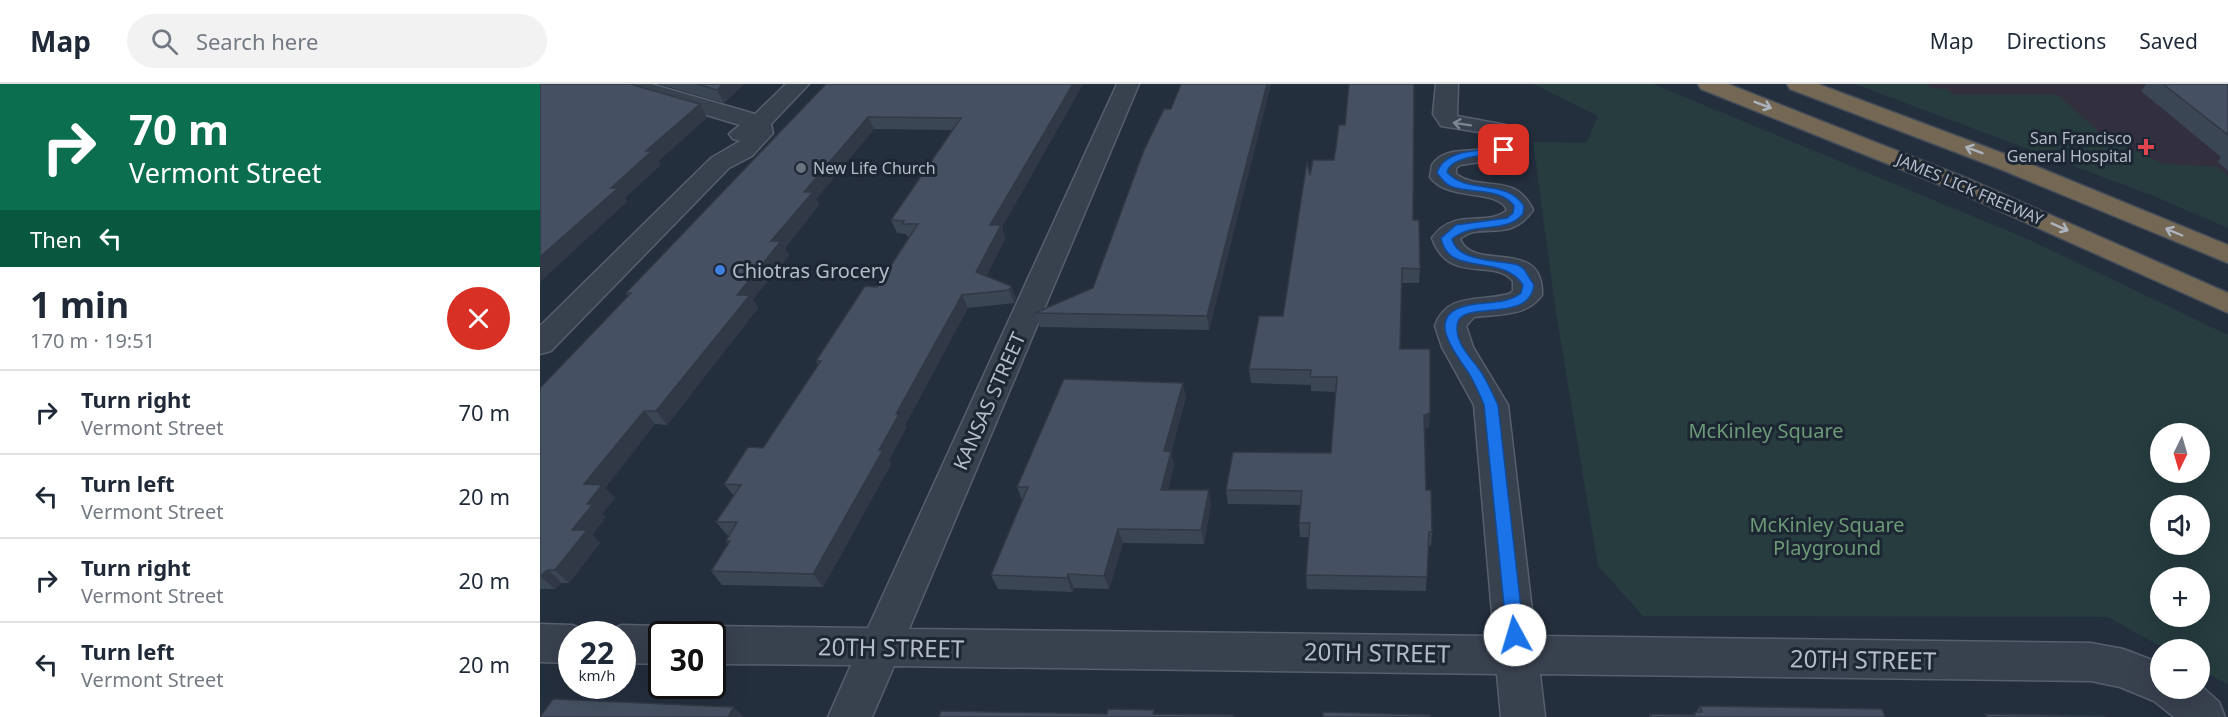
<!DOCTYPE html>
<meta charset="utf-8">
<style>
:root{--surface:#fff;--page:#f2f2f3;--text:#1f2937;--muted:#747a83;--line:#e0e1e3}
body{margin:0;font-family:"Noto Sans",sans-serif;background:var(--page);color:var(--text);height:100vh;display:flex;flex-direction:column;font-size:22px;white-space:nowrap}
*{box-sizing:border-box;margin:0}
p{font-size:20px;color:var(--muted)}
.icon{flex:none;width:33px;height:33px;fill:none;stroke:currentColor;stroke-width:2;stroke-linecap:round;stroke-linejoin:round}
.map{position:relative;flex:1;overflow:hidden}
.sheet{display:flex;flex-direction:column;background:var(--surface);width:540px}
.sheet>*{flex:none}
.guide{background:#0b6e4f;color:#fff;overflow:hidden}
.needle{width:39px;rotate:185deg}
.fabs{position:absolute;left:1610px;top:339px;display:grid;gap:12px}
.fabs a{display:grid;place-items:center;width:60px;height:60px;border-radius:50%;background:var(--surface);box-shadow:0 6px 24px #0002;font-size:30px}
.speed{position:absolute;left:18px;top:537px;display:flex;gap:12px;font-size:30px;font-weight:700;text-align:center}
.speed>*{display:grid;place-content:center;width:78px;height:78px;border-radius:50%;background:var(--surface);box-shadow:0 6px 24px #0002;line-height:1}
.speed small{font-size:15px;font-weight:400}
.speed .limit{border:3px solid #111;border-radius:9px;background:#fff;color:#111}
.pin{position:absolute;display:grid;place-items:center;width:51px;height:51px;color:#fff;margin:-26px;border-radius:12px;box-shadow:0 3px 9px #0006}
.me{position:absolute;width:66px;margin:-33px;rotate:354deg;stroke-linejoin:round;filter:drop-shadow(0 0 4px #0008)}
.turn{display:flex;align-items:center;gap:21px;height:126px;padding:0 30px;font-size:27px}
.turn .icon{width:78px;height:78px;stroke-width:2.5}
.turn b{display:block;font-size:42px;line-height:51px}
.then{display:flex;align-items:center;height:57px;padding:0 30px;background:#0003;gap:12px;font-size:22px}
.round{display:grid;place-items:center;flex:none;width:63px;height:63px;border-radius:32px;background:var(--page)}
.overview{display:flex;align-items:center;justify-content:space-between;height:102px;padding:0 30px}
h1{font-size:36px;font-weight:700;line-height:45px}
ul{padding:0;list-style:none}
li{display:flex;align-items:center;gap:18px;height:84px;padding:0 30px;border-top:2px solid var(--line)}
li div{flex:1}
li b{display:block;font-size:22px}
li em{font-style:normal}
header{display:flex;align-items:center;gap:36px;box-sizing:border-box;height:84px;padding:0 30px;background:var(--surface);border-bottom:2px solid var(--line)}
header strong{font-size:28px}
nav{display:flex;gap:33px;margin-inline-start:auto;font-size:21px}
.search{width:420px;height:54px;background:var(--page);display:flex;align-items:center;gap:15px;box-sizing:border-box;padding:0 21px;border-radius:33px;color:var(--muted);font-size:22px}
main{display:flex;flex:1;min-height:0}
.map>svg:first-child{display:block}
.medical{fill:#32303f}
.green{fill:#263c3f;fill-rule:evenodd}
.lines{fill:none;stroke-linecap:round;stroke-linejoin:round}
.minor-casing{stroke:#565f6c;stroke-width:3}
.highway-casing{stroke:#434c59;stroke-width:3}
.minor{fill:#38414e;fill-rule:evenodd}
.highway{fill:#746855;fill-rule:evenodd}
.wall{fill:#3b4654}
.shaded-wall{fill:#303945}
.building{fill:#455162;stroke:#303945;stroke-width:1.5}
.oneway{stroke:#aeb4bd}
.oneway2{stroke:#7c8592}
.route{fill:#1a73e8;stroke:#114b97;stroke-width:1.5}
.health-dot{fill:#e0444e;stroke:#1d2633;stroke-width:2}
.worship-dot{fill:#6b7280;stroke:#1d2633;stroke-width:2}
.shop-dot{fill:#3f7fe0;stroke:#1d2633;stroke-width:2}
.labels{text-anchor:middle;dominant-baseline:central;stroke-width:6;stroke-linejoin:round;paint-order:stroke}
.far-poi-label{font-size:16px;fill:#b4bcc9;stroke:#1d2633;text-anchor:end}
.far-street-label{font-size:16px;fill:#b4bcc9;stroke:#1d2633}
.poi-label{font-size:20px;fill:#b4bcc9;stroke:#1d2633;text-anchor:start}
.street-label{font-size:20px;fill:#b4bcc9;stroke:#1d2633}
.park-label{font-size:20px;fill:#6b9a76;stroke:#1d2633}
.near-street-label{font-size:24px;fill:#b4bcc9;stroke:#1d2633}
</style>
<header>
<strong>Map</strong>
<div class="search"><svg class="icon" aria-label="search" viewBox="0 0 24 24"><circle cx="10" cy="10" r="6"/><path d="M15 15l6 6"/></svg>Search here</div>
<nav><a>Map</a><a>Directions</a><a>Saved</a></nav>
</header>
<main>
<section class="sheet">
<div class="guide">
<div class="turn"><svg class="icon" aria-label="right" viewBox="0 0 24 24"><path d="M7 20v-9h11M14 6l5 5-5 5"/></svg><div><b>70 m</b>Vermont Street</div></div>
<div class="then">Then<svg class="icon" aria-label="left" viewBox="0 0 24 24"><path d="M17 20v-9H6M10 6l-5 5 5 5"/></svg></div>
</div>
<div class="overview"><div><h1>1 min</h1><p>170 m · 19:51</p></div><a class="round" style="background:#d93025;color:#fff"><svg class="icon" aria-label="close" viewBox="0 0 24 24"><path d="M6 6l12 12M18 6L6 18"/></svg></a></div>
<ul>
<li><svg class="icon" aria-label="right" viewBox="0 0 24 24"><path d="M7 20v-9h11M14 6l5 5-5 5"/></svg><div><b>Turn right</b><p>Vermont Street</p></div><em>70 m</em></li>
<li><svg class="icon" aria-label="left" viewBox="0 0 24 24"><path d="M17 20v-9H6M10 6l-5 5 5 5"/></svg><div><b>Turn left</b><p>Vermont Street</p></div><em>20 m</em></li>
<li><svg class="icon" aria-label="right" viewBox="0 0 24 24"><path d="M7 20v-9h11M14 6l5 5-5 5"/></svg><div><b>Turn right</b><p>Vermont Street</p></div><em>20 m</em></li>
<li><svg class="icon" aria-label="left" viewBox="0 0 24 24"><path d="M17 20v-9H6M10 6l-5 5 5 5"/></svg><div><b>Turn left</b><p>Vermont Street</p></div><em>20 m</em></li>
</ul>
</section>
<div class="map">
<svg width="1688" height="633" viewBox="0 0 1688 633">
<rect width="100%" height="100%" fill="#242f3e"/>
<path class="medical" d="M1362 0H1688V125Z"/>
<path class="green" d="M993 0H1113L1490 156 1688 251V601L1659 585V566L1625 565 1568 533 1103 532 1058 482 1016 229 993 58 1046 59 1058 32ZM1620 350H1659V388H1620ZM1620 422H1659V460H1620ZM1620 494H1659V532H1620Z
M1315 0H1387L1391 4 1407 5 1414 11H1518L1560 49 1623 80 1678 83 1688 92V144L1611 111Z"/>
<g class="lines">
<defs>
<path id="minor" d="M76 0H111L215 30 246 0H269L231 40 233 49 212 72 189 84 11 267 0 270V242L171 74 200 57 193 55 189 50 200 41 79 5Z
M577 0H599L369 545 954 552 934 321 902 263 895 242C906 208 941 218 969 210L973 207V197C953 173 909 202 892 154 915 122 947 144 967 126 958 104 908 118 890 93L892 81C908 57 944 75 957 57L945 49 901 42 893 30 896 0H918L917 32 966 41 981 57 974 70 967 74 920 81 916 84V90C942 109 975 87 993 126 969 161 942 136 920 155 933 189 1004 152 1002 211 987 233 957 230 934 233L926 242 933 263 968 321 995 552 1551 559 1583 565 1620 579V604H1659V600L1679 618 1685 633H1634L1614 617 1580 603 1551 597 1000 590 1005 633H961L957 590 354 582 332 633H288L311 581 172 580V550H156L172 542 328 544Z
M0 540 32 541 47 547 48 550H32V579L0 578Z
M82 541 122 542 138 550H122V580L82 579V550H66L67 547Z"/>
<path id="highway" d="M1158 0H1188L1431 96 1688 209V229L1413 106 1161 5Z
M1247 0H1278L1478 75 1688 161V179L1460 85 1250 5Z"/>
</defs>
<use href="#minor" class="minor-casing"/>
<use href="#highway" class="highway-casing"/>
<use href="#minor" class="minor"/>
<use href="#highway" class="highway"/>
</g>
<path class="wall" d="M119 0H204L184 19Z
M286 0H543L462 143 465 155 446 192 471 202 476 215 474 219 428 224 365 341 366 344 349 376 351 380 283 503 182 501 171 487 188 460 186 457 189 452 187 451 176 438 194 412 184 400 223 364 279 282 276 277 337 203 369 153H368L366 150 357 149 351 136 412 46 334 45 276 115 279 121 245 164 249 171 213 215 218 224 127 341 115 340 65 404 75 414 62 430 66 433 52 451 60 459 29 499H22L15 505H0V304L88 213 86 209Z
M641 0H731L669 246 500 243 495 229 553 204 631 25Z
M1606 0H1688V87L1678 78 1681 73 1601 7Z
M794 76 873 136 880 185 879 199H862L860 265 889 343 884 345 886 406 892 448 891 462H888L886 507 767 505 766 491 769 453H760L759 439 761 421 688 420 686 406 791 369 796 308 771 307V301L711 299 709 285 743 232 770 91Z
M646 313 631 368 634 382 628 406 671 420 664 460 583 459 569 505 534 504 532 508 458 505 451 491 482 416 477 403Z
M1160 622 1345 633H1109L1110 630 1153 631 1155 628H1156Z"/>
<path class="shaded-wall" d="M183 0H204L184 19 177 6Z
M533 0H543L462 143 465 155 442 202 436 188 450 141Z
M727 0H731L669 246 667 232Z
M160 20 167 34 119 77 121 81 85 114 87 118 0 198V173L71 104 106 67Z
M328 33 334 45 276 115 279 121 245 164 249 171 213 215 218 224 127 341 116 327 197 211 264 108Z
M471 202 476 215 474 219 469 206Z
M422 211 428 224 365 341 366 344 349 376 351 380 283 503 273 490 339 366 356 330Z
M643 299 646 313 631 368 634 382 624 420 621 406 624 367Z
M104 327 115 340 65 404 75 414 62 430 66 433 52 451 60 459 29 499 15 486 32 446 47 420 44 400Z
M890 329 889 343 884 345V331Z
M669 406 671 420 664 460 661 446Z
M578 445 583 459 569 505 564 492Z
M8 486 22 499 15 505 0 492Z
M528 490 534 504 532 508 527 494Z
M194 623 204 633H188Z"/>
<path class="building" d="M0 0H90L160 20 106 67H112L71 104H78L0 173Z
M157 0H183L177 6Z
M286 0H533L450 141H461L436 188 471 202 469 206 422 211 356 330H359L339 366H343L273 490 171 487 190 457H186L197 438H176L201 401 184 400 208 363 223 364 281 277H276L325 202 337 203 378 140H362L364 137 351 136 421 34 328 33 264 108H273L231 157H241L197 211H210L116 327H104L44 400 62 401 47 420H53L32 446H47L15 486H8L0 492V304L91 209H86Z
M641 0H727L667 232 495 229 553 204 604 66 624 25H631Z
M809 0H874L873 136H879L880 185 862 184 860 265H890V329L884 331 886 406H891L892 448H889L887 493 766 491 770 439H759L762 407 686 406 693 368 791 369 797 293H770L771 286 709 285 719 232H743L767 78 770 91 773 76H794L799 41H805Z
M1623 0H1688V51Z
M524 295 643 299 624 367 631 368 621 406H669L661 446 578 445 564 492 528 490 527 494 451 491 488 403H477Z
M13 615 194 623 188 633H0Z
M1160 622 1342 625 1345 633H1111L1110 630 1155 631V628H1162Z
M568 625 614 626 613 630 693 631V633H399L401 627 567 630Z
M783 628 890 631V633H783Z
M1445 630 1557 632 1566 633H1447Z"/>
<defs><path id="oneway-shaft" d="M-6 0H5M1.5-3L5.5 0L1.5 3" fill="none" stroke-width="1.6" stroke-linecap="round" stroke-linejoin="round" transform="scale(1.5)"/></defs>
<g class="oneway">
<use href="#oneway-shaft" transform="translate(1223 21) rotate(21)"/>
<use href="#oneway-shaft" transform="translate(1434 66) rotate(-159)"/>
<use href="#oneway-shaft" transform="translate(1520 143) rotate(24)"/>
<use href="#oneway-shaft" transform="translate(1634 148) rotate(-157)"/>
</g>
<use class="oneway2" href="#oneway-shaft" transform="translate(922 40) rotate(-171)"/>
<path class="route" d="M964 63 969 66 968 68C951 72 912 70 907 88 927 111 966 94 984 122L983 130C965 151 935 136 912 155 917 178 958 176 978 181L984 185 994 201C989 242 917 213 917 243 916 262 934 276 943 291 949 301 953 311 958 321L984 551 981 557 975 559 969 557 967 551 944 321C940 311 935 300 930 291 912 264 881 227 936 220 951 218 969 219 981 209L983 201C962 168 908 194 901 154L916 141 967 134 973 129 974 122C961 103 929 110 910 102 905 100 900 93 897 89 904 64 943 67 964 63Z"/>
<path class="health-dot" d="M1603 54h6v6h6v6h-6v6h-6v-6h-6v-6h6z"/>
<circle class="worship-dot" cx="261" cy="84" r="6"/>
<circle class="shop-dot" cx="180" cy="186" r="6"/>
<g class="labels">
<g class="far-poi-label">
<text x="1592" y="54">San Francisco<tspan x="1592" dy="18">General Hospital</tspan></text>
<text x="273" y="84" text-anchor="start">New Life Church</text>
</g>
<g class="far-street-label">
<text transform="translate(1430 105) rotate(23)">JAMES LICK FREEWAY</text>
</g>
<g class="poi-label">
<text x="192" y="186">Chiotras Grocery</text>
</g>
<g class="street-label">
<text transform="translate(449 317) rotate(-66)">KANSAS STREET</text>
</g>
<g class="park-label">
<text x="1226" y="346">McKinley Square</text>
<text x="1287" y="440">McKinley Square<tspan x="1287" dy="23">Playground</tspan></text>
</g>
<g class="near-street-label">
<text transform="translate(351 563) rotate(1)">20TH STREET</text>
<text transform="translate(837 568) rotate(1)">20TH STREET</text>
<text transform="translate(1323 575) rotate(1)">20TH STREET</text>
</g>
</g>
</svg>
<div class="fabs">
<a><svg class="needle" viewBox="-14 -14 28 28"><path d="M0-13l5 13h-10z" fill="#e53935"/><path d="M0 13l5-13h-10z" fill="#747a83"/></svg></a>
<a><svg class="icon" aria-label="sound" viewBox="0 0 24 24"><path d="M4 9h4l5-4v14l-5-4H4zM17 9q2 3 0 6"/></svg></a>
<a>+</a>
<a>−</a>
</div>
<div class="speed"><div>22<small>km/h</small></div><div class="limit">30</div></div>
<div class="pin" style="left:964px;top:66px;background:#d93025"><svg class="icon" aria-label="arrive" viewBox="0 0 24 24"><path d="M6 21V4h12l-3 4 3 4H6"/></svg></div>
<svg class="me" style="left:975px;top:551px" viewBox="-20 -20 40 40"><circle r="19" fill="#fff"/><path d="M0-13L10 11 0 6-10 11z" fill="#1a73e8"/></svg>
</div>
</main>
